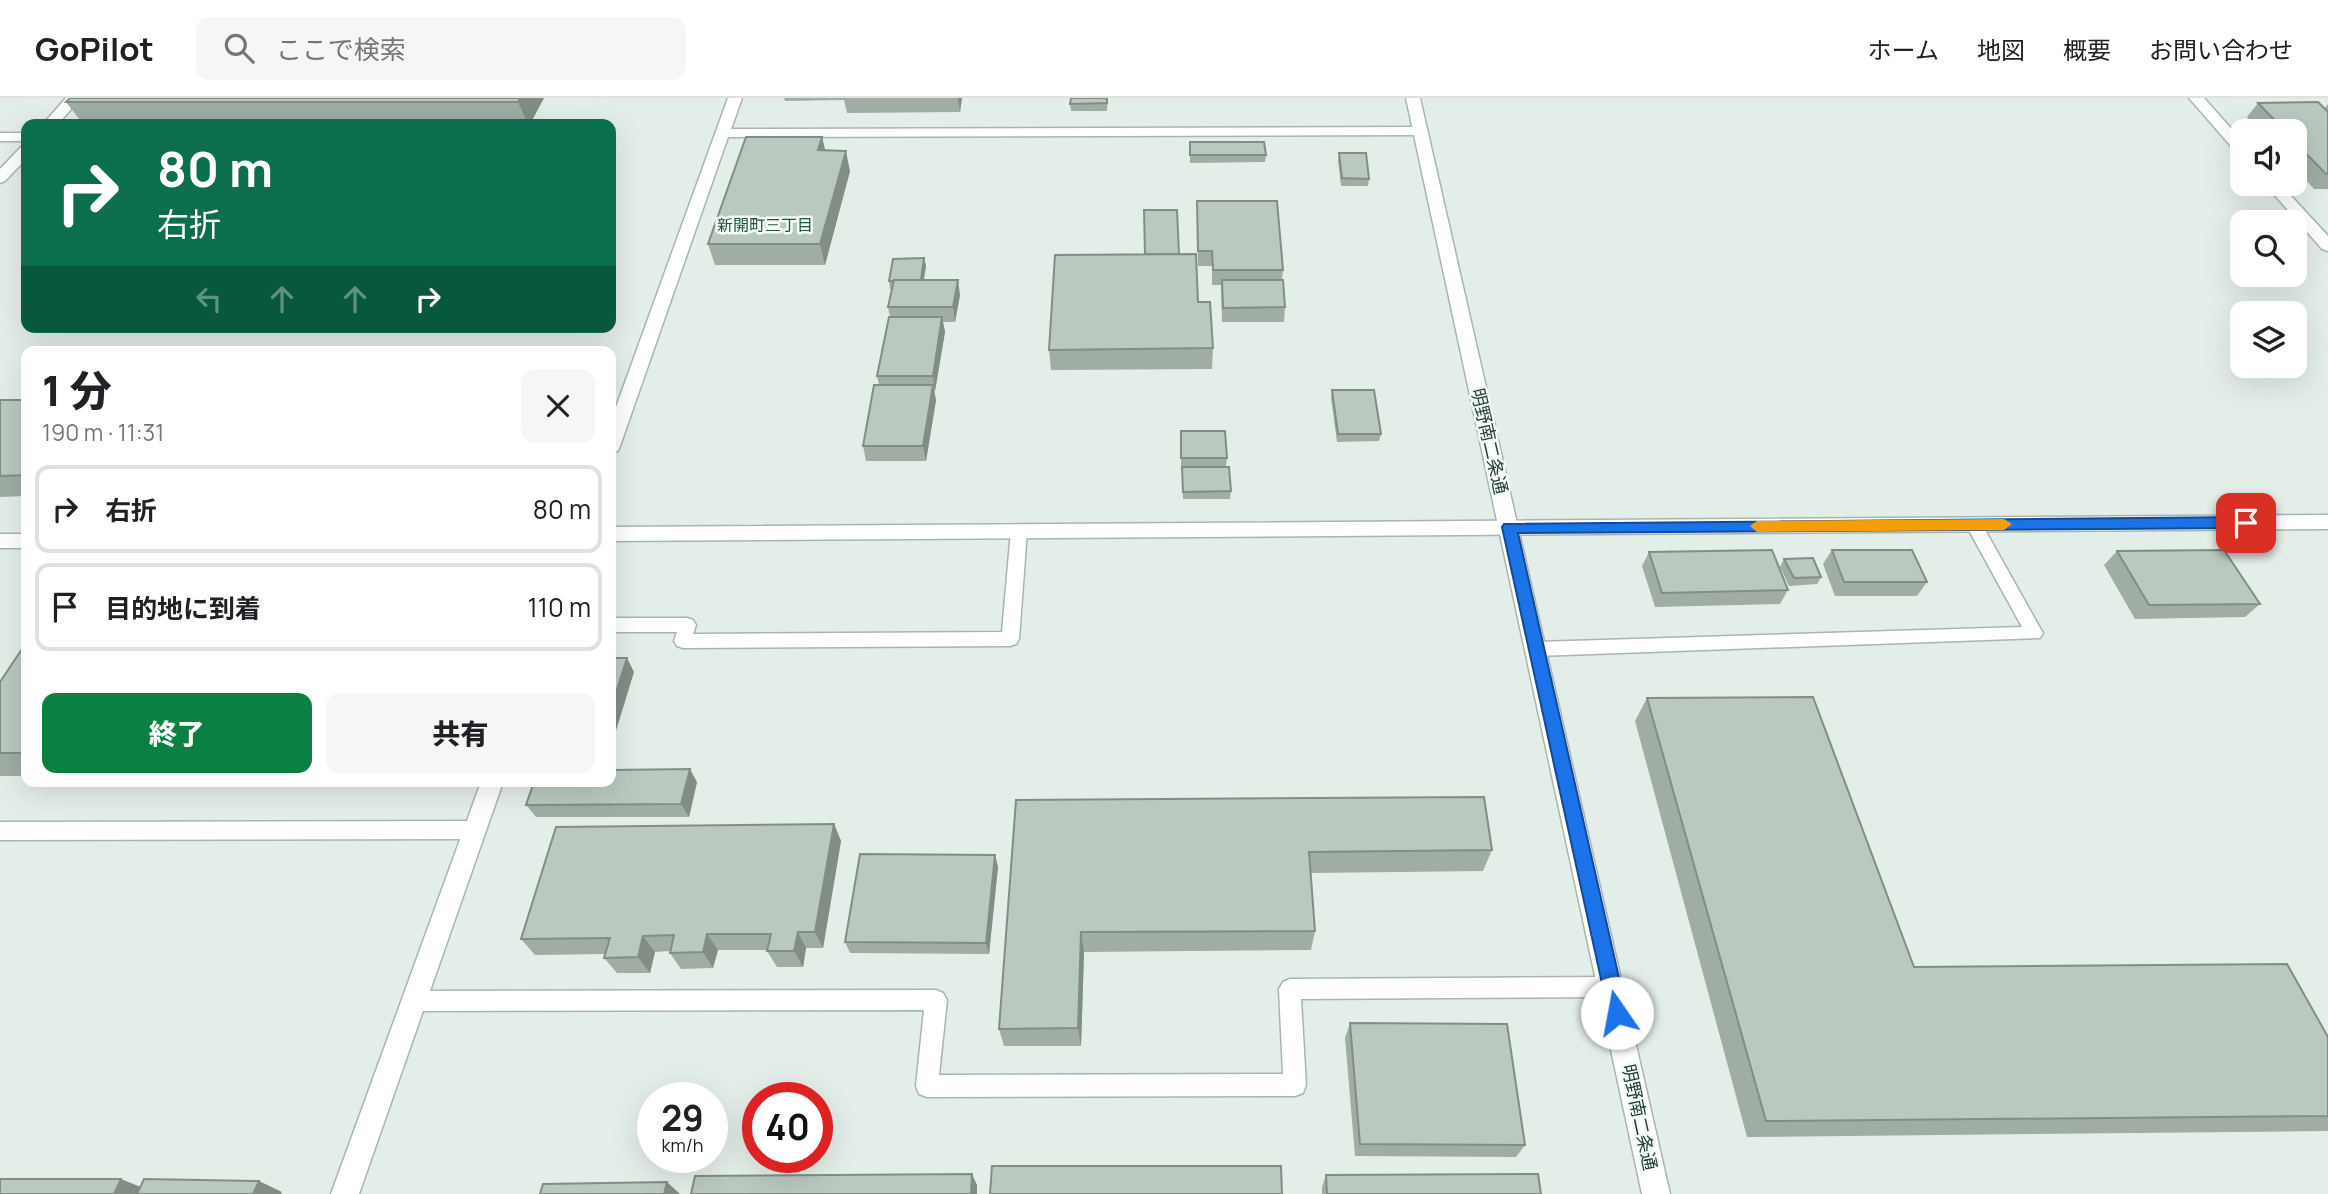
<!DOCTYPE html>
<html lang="ja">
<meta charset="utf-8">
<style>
:root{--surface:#fff;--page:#f6f6f6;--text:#202124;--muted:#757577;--line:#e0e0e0;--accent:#0b8043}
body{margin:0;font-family:Manrope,"Noto Sans JP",sans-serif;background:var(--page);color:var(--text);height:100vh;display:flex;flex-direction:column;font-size:26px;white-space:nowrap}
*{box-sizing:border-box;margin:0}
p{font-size:23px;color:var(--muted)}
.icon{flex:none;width:38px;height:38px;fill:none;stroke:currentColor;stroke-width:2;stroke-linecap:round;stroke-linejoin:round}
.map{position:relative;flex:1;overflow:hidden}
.details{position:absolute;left:21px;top:248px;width:595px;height:441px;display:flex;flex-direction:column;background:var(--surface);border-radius:14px;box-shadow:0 7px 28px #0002}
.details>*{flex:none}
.hud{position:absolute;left:21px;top:21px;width:595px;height:214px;border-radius:14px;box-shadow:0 7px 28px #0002;background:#0b6e4f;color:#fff;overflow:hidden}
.controls{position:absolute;left:2230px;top:21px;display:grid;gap:14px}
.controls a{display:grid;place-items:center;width:77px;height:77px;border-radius:14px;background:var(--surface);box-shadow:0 7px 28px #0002;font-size:35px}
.speed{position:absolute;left:637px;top:984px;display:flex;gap:14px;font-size:35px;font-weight:700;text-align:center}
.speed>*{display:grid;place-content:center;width:91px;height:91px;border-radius:50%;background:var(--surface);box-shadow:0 7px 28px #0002;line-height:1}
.speed small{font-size:18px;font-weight:400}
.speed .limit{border:10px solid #d22;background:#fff;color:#111}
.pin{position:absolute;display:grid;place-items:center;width:60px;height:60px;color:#fff;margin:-30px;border-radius:14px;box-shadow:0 4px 10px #0006}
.me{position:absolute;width:77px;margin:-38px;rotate:348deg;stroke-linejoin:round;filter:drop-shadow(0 0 5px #0008)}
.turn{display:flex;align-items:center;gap:24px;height:147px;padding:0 21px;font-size:32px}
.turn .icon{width:91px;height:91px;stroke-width:2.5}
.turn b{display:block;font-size:49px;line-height:60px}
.lanes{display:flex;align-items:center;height:66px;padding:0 21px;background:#0003;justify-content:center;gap:35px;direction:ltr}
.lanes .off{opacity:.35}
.round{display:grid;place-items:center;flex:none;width:74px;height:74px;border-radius:14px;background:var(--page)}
.headline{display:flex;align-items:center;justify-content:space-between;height:119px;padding:0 21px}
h1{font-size:42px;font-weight:800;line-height:52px}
.primary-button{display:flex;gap:14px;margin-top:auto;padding:14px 21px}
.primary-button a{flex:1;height:80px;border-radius:14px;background:var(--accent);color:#fff;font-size:28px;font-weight:800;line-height:80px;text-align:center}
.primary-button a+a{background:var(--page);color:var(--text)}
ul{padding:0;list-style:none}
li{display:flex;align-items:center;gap:21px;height:88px;margin:0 14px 10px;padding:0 7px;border:4px solid var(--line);border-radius:14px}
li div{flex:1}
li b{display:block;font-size:26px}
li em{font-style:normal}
header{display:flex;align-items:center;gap:42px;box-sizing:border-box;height:98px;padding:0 35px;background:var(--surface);border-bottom:2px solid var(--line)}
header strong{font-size:33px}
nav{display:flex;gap:38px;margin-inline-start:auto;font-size:24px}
.search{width:490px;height:63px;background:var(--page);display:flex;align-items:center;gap:18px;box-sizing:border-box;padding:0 24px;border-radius:14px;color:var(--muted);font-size:26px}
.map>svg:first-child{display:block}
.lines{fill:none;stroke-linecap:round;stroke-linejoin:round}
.service-casing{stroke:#a6b6ae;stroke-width:3}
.minor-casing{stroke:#a6b6ae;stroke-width:3}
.tertiary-casing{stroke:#a6b6ae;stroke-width:3}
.service{fill:#fff;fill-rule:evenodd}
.minor{fill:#fff;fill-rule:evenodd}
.tertiary{fill:#fff;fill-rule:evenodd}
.wall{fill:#9fada5}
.shaded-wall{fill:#828d86}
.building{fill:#b9c9c0;stroke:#828d86;stroke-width:2}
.route{fill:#1a73e8;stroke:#114b97;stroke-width:2}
.slow{fill:#f59e0b}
.labels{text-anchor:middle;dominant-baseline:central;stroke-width:5;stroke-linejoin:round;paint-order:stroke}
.far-neighbourhood-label{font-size:16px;fill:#1d533e;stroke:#f5faf6}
.street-label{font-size:18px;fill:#224033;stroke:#f5faf6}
</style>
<header>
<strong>GoPilot</strong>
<div class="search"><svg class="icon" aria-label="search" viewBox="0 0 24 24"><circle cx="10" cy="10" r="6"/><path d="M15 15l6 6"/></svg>ここで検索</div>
<nav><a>ホーム</a><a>地図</a><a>概要</a><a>お問い合わせ</a></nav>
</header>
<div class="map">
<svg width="2328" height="1096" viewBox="0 0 2328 1096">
<rect width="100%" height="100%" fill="#e4eee8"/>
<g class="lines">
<defs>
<path id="service" d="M0 35H26V43H0Z
M1974 421 1980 423 2040 530 2043 535 2040 540 1537 558 1531 556 1528 551 1531 546 1537 544 2022 529 1966 427Z
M1019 427 1027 433 1019 541 1016 546 1010 548 683 550 677 548 674 543 677 534H611V520H687L693 522 696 527 693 536 1002 534 1011 433Z
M475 723 482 726 485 732 482 738 475 741 0 742V724Z
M1612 879 1619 882 1622 889 1619 896 1612 899 1301 901 1306 987 1303 995 1295 998 927 999 919 996 916 988 924 912 414 913 407 910 403 903 407 896 414 893 936 892 943 895 947 902 939 977 1283 976 1279 891 1283 884 1290 881Z"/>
<path id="minor" d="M728 0H742L731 31 1421 29 1428 33 1421 37 728 39 620 348 618 353 611 354V323Z
M2189 0H2204L2242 43V56L2237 55Z
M2265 86H2280L2328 138V153L2322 151Z
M2328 417V431L611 443V429Z
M0 436H26V450H0Z
M481 684H503L359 1096H331Z"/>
<path id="tertiary" d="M66 0H81L58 26H43Z
M1406 0H1420L1670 1096H1642Z
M26 48V61L5 83 0 85V71L21 49Z"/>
</defs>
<use href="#service" class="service-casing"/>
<use href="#minor" class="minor-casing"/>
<use href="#tertiary" class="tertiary-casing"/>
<use href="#service" class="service"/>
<use href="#minor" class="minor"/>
<use href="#tertiary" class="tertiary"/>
</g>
<path class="wall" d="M70 0H544L530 26H83L66 4Z
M784 0H962L960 14 847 15 844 2 785 3Z
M1108 0 1107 13H1071L1070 6Z
M2258 5 2325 10 2328 6V91H2314L2294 69V33H2260L2247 19Z
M822 39 825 52 850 73 825 167H715L708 146Z
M1190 44 1266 57 1265 64 1190 65Z
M1339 55 1369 81 1368 88H1341L1338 63Z
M1197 103 1283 172 1282 182 1285 209 1284 224H1222L1221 187H1212V168H1198Z
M1179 156 1198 204 1213 250 1212 271 1051 272 1049 252Z
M924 160 926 168 924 182 960 197 955 224H943L945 234 935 293H934L936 302 926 363H866L863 348 879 287 877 278 890 219 888 209 892 191H890L889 183Z
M1332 292 1381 336 1379 343 1337 344 1331 300Z
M0 302H26V398L0 399Z
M1181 333 1227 360 1226 368H1181Z
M1182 369 1231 393 1230 401H1183Z
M1832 452 1927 484 1917 498H1835L1823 466Z
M2117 453 2260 506 2245 519 2135 521 2104 467Z
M1649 454 1788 492 1780 506 1655 509 1642 468Z
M1784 461 1821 479 1817 486 1789 488 1780 469Z
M26 545V678H0V584Z
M1647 600 1914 869 2328 939V1033L1747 1039 1635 623Z
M697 684 689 719H536L526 707Z
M1016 702 1492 752 1483 773 1311 775 1315 833 1311 852 1084 854 1081 948H1004L999 931Z
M834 726 841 743 823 850H806L803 869H777L767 853 768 852H718L713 870 681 871 670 855V853L655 854 650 875H617L604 860 605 856 535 857 521 841Z
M995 757 998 769 989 856 850 855 845 844Z
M1350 925 1525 1047 1516 1059 1355 1058 1345 940Z
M1326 1077 1541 1096H1322V1089Z"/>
<path class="shaded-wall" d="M520 0H544L530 26H528L518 4Z
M958 0H962L960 14Z
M822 39 827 60 818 52Z
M846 53 850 73 825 167 820 146Z
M924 160 926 168 922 190 921 183Z
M958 182 960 197 955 224 953 209Z
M942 219 945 234 935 293 933 278Z
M933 287 936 302 926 363 923 348Z
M627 560 634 574 611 649V610Z
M690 671 697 684 689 719 681 706Z
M834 726 841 743 823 850 815 834Z
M995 757 998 769 989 856 986 845Z
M798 834 806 850 803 869 794 853Z
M1081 834 1084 854 1081 948 1078 930Z
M707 836 718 852 713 870 703 854Z
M643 838 655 854 650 875 638 859Z
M972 1076 977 1087V1096H971Z
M121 1081 148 1092 146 1096H114Z
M259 1083 282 1094 281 1096H253Z
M667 1084 680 1096H664Z"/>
<path class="building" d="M70 0H520L518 4H66Z
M1071 0H1107V5L1070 6Z
M2318 4 2328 14V76H2326L2294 43V33H2285L2258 5Z
M746 39H822L818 52 846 53 820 146H708Z
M1190 44H1264L1266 57H1190Z
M1339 55H1366L1369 81 1342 80Z
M1197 103H1277L1283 172H1213L1212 153H1198Z
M1144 112H1177L1179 156H1145Z
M1196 156 1198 204H1210L1213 250 1049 252 1055 157Z
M924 160 921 182H894L893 183H889L893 161Z
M894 182H958L953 209H888Z
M1222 182H1283L1285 209 1223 210Z
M889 219H942L933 278H877Z
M874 287H933L923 348H863Z
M1332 292H1374L1381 336H1338Z
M0 302H26V377L0 378Z
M1181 333H1225L1227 360H1181Z
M1182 369H1229L1231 393 1183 394Z
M1772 452 1788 492 1662 495 1649 454Z
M1832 452H1912L1927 484H1844Z
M2224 452 2260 506 2149 507 2117 453Z
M1813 460 1821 479 1794 480 1784 461Z
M26 545V655H0V584Z
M611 560H627L611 610Z
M1813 599 1914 869 2287 866 2328 939V1018L1766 1023 1647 600Z
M690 671 681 706 526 707 534 684H611V672Z
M1484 699 1492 752 1309 754 1315 833 1081 834 1078 930 999 931 1016 702Z
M834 726 815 834H798L794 853H767L771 836H707L703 854 670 855 674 837 643 838 638 859 604 860 610 840 521 841 556 729Z
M860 756 995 757 986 845 845 844Z
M1350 925 1507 926 1525 1047 1360 1046Z
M992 1068H1281L1282 1096H990Z
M972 1076 971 1096H691L695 1078Z
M1538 1076 1541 1096H1327L1326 1077Z
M0 1081H121L114 1096H0Z
M144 1081 259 1083 253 1096H137Z
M667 1084 664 1096H540L543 1086Z"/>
<path class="route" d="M2246 419 2254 425 2246 430 1518 435 1627 915 1624 922 1617 925 1610 922 1502 429 1504 426Z"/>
<path class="slow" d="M2004 421 2012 426 2004 432 1757 434 1750 428 1757 423Z"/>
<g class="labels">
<g class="far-neighbourhood-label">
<text x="765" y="127">新開町三丁目</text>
</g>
<g class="street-label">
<text transform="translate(1490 343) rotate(77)">明野南二条通</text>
<text transform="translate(1640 1019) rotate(78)">明野南二条通</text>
</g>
</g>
</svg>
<div class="controls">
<a><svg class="icon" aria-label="sound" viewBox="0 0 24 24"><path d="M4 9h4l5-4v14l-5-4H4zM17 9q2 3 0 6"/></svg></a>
<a><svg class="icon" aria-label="search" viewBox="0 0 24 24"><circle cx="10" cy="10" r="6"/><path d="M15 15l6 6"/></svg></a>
<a><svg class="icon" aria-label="layers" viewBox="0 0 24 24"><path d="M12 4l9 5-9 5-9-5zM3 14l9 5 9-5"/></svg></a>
</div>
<div class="speed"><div>29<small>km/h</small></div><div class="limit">40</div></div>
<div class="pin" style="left:2246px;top:425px;background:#d93025"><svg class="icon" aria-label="arrive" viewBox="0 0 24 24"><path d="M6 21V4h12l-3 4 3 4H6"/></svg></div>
<svg class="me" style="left:1617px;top:915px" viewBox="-20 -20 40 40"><circle r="19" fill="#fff"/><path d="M0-13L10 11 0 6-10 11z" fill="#1a73e8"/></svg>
<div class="hud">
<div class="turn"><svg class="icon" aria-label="right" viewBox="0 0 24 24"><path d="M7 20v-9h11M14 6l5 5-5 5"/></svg><div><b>80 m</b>右折</div></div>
<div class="lanes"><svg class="icon off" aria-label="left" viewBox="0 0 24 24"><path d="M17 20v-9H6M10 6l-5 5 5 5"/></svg><svg class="icon off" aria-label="ahead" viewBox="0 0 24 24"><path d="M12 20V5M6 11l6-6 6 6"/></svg><svg class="icon off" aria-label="ahead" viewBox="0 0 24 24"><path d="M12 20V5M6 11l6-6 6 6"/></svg><svg class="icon" aria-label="right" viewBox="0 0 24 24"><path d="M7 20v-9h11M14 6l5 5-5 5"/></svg></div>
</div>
<section class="details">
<div class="headline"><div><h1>1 分</h1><p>190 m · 11:31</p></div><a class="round"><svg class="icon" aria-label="close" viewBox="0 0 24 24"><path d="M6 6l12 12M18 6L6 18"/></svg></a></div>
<ul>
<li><svg class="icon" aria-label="right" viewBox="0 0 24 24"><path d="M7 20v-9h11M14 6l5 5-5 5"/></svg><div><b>右折</b></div><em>80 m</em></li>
<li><svg class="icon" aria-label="arrive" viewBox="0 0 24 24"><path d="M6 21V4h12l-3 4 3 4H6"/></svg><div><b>目的地に到着</b></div><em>110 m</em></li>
</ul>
<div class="primary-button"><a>終了</a><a>共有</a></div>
</section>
</div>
